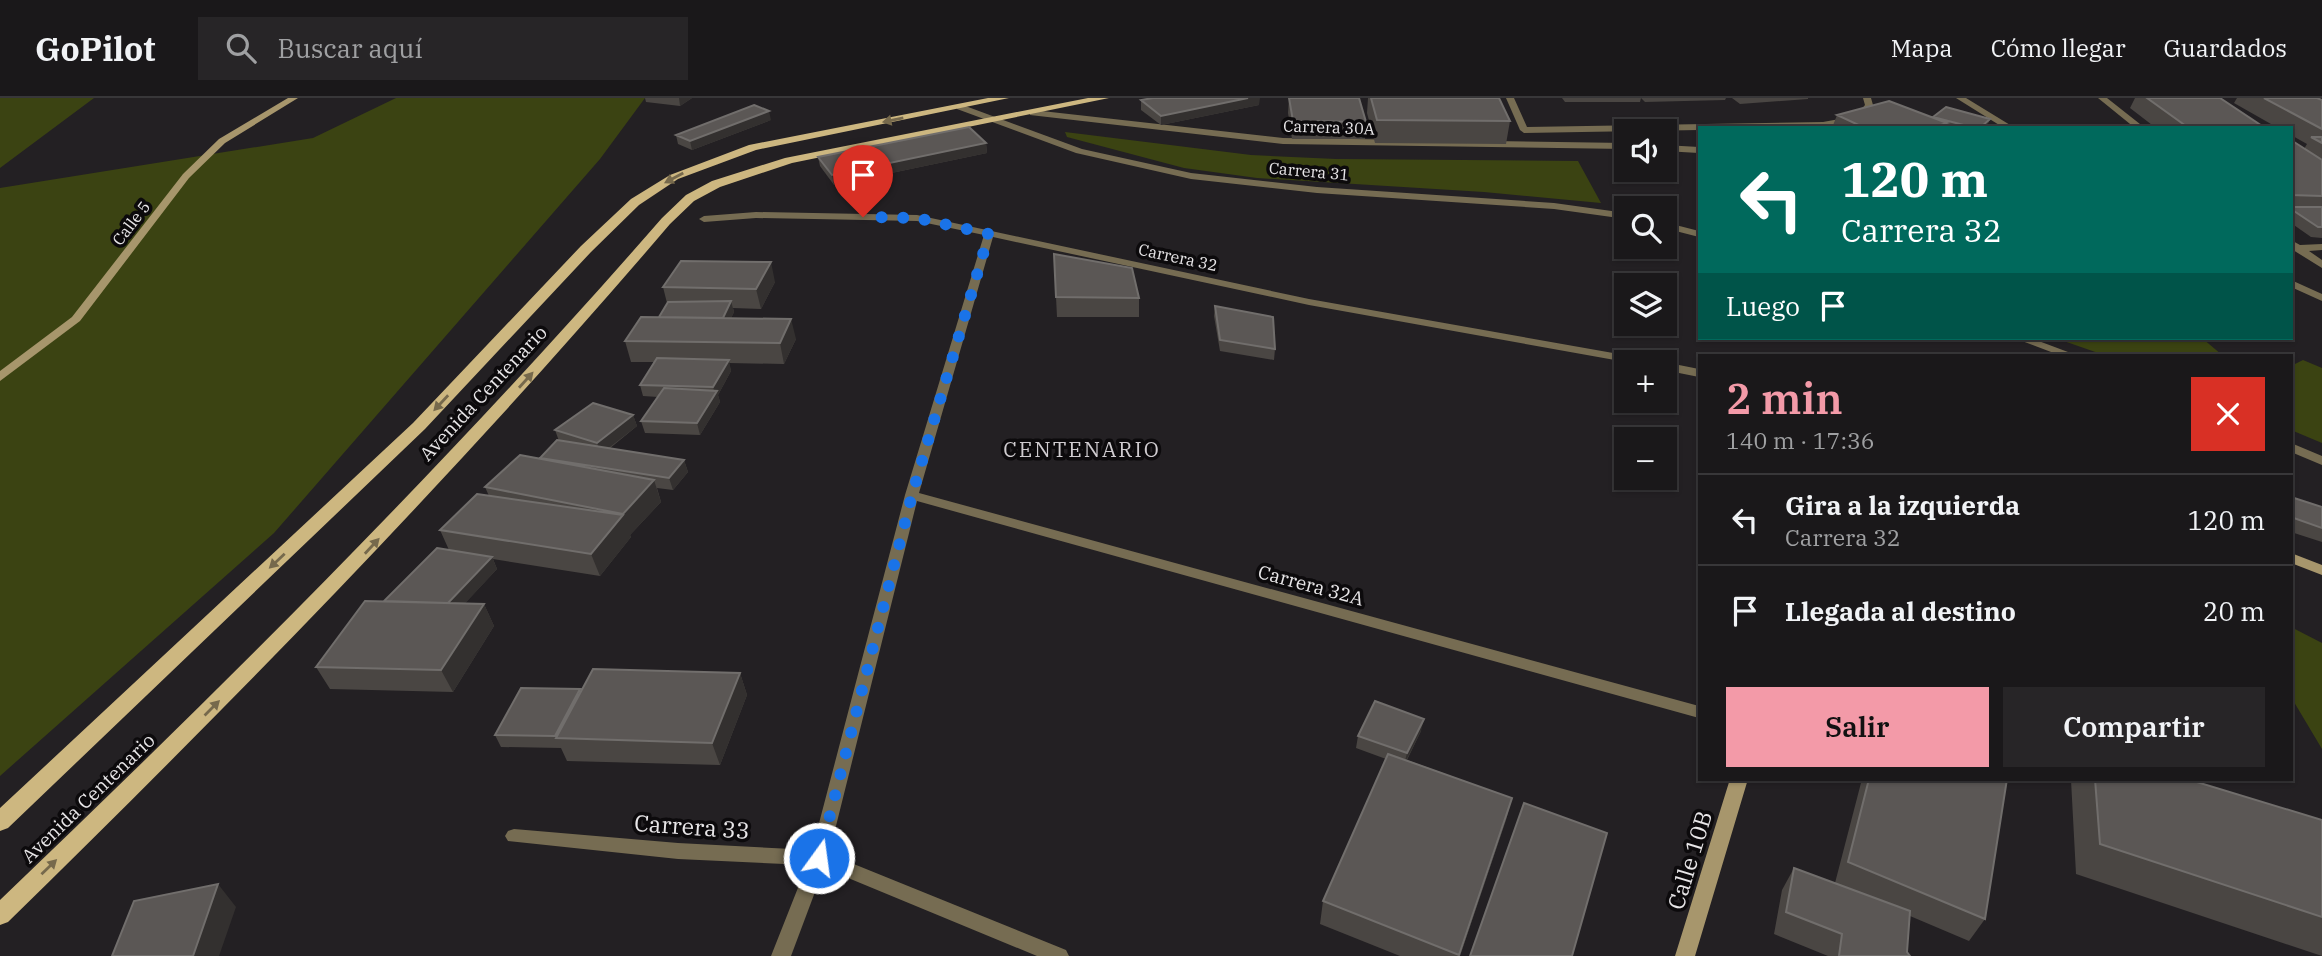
<!DOCTYPE html>
<html lang="es">
<meta charset="utf-8">
<style>
:root{--surface:#1a181a;--page:#272527;--text:#f1f3f6;--muted:#9fa0a2;--line:#383739;--accent:#f39aa8}
body{margin:0;font-family:"IBM Plex Serif",serif;background:var(--page);color:var(--text);height:100vh;display:flex;flex-direction:column;font-size:26px;white-space:nowrap}
*{box-sizing:border-box;margin:0}
p{font-size:23px;color:var(--muted)}
.icon{flex:none;width:38px;height:38px;fill:none;stroke:currentColor;stroke-width:2;stroke-linecap:round;stroke-linejoin:round}
.map{position:relative;flex:1;overflow:hidden}
.side{position:absolute;left:1698px;top:256px;width:595px;height:427px;display:flex;flex-direction:column;background:var(--surface);border-radius:0px;box-shadow:0 2px 5px #0004,0 0 0 2px var(--line)}
.side>*{flex:none}
.banner{position:absolute;left:1698px;top:28px;width:595px;height:214px;border-radius:0px;box-shadow:0 2px 5px #0004,0 0 0 2px var(--line);background:#00695c;color:#fff;overflow:hidden}
.fabs{position:absolute;left:1614px;top:21px;display:grid;gap:14px}
.fabs a{display:grid;place-items:center;width:63px;height:63px;border-radius:0px;background:var(--surface);box-shadow:0 2px 5px #0004,0 0 0 2px var(--line);font-size:35px}
.pin{position:absolute;display:grid;place-items:center;width:60px;height:60px;color:#fff;margin:-72px -30px;border-radius:50% 50% 50% 0;rotate:-45deg;box-shadow:0 0 7px #0007}
.pin .icon{rotate:45deg}
.me{position:absolute;width:77px;margin:-38px;rotate:14deg;stroke-linejoin:round;filter:drop-shadow(0 0 5px #0008)}
.turn{display:flex;align-items:center;gap:24px;height:147px;padding:0 28px;font-size:32px}
.turn .icon{width:91px;height:91px;stroke-width:2.5}
.turn b{display:block;font-size:49px;line-height:60px}
.then{display:flex;align-items:center;height:66px;padding:0 28px;background:#0003;gap:14px;font-size:26px}
.round{display:grid;place-items:center;flex:none;width:74px;height:74px;border-radius:0px;background:var(--page)}
.headline{display:flex;align-items:center;justify-content:space-between;height:119px;padding:0 28px}
h1{font-size:42px;font-weight:600;line-height:52px;color:var(--accent)}
.action{display:flex;gap:14px;margin-top:auto;padding:14px 28px}
.action a{flex:1;height:80px;border-radius:0px;background:var(--accent);color:#111;font-size:28px;font-weight:600;line-height:80px;text-align:center}
.action a+a{background:var(--page);color:var(--text)}
ul{padding:0;list-style:none}
li{display:flex;align-items:center;gap:21px;height:91px;padding:0 28px;border-top:2px solid var(--line)}
li div{flex:1}
li b{display:block;font-size:26px}
li em{font-style:normal}
header{display:flex;align-items:center;gap:42px;box-sizing:border-box;height:98px;padding:0 35px;background:var(--surface);border-bottom:2px solid var(--line)}
header strong{font-size:33px}
nav{display:flex;gap:38px;margin-inline-start:auto;font-size:24px}
.search{width:490px;height:63px;background:var(--page);display:flex;align-items:center;gap:18px;box-sizing:border-box;padding:0 24px;border-radius:0px;color:var(--muted);font-size:26px}
.map>svg:first-child{display:block}
.green{fill:#3b4312}
.lines{fill:none;stroke-linecap:round;stroke-linejoin:round}
.street{fill:#766c52;fill-rule:evenodd}
.secondary{fill:#a7966c;fill-rule:evenodd}
.primary{fill:#cdb780;fill-rule:evenodd}
.wall{fill:#4a4643}
.shaded-wall{fill:#33302f}
.building{fill:#5b5755;stroke:#716e6c;stroke-width:2}
.oneway{fill:#76694c}
.route{stroke:#1a73e8;stroke-width:12;stroke-dasharray:0 21.6}
.labels{text-anchor:middle;dominant-baseline:central;stroke-width:7;stroke-linejoin:round;paint-order:stroke}
.far-street-label{font-size:16px;fill:#e8e6e8;stroke:#0c0a0c}
.street-label{font-size:19px;fill:#e8e6e8;stroke:#0c0a0c}
.neighbourhood-label{font-size:21px;letter-spacing:2px;fill:#cfcbcf;stroke:#0c0a0c}
.near-street-label{font-size:23px;fill:#e8e6e8;stroke:#0c0a0c}
</style>
<header>
<strong>GoPilot</strong>
<div class="search"><svg class="icon" aria-label="search" viewBox="0 0 24 24"><circle cx="10" cy="10" r="6"/><path d="M15 15l6 6"/></svg>Buscar aquí</div>
<nav><a>Mapa</a><a>Cómo llegar</a><a>Guardados</a></nav>
</header>
<div class="map">
<svg width="2322" height="858" viewBox="0 0 2322 858">
<rect width="100%" height="100%" fill="#232023"/>
<path class="green" d="M0 0H94L0 70Z
M396 0H645L600 61 274 435 0 678V90L313 40Z
M1065 34 1251 57 1336 61 1578 63 1601 105 1484 94 1257 80 1184 70 1067 39Z
M2055 240H2202L2222 257H2104Z
M2303 262 2322 270V345L2291 332V268Z
M2291 529 2322 545V651L2291 599Z"/>
<g class="lines">
<path class="street" d="M1506 0H1514L1527 29 1823 24 1856 18 1865 7 1863 0H1871L1873 7 1862 22 1823 30H1699V32L1524 35 1520 32Z
M1956 0H1966L2015 30H2004Z
M2098 0H2107L2145 30H2135Z
M960 6 1082 51 1191 75 1317 89 1554 105 1626 115V121L1554 111 1317 95 1191 81 1076 55 957 11 956 9Z
M1033 12 1283 40 1626 45V51L1283 46 1030 17V13Z
M1664 47 1699 49V55L1664 53Z
M756 114 917 117 1309 201 1647 261 1649 264H1626L1309 207 993 139 919 395 1699 608V620L917 403 829 756 1066 852 1069 858H1037L824 770 791 858H771L807 767 678 761 508 743 505 738 508 733 514 731 678 745 812 752 905 397 984 137 917 123 756 120 704 124 699 121 704 118Z
M1664 124 1699 133V139L1664 130Z
M2291 142 2300 147 2322 146V152L2309 153 2322 162V170L2293 152 2291 150Z
M2291 182 2322 196V203L2291 189Z
M2014 240H2031L2076 257H2059Z
M1664 264 1699 271V279L1664 272Z
M2291 345 2322 358V367L2291 354Z"/>
<path class="secondary" d="M288 0H298L225 45 189 80 80 223 0 283V273L72 219 183 76 219 41Z
M2291 455 2322 467V477L2291 465Z
M1730 681H1748L1695 858H1675Z"/>
<path class="primary" d="M988 0H1009L756 52 678 81 639 107 591 154 425 331 8 730 0 733V710L413 325 581 148 631 101 670 77 749 47Z
M1088 0H1109L792 65 720 89 694 103 670 126C462 370 238 599 8 824L0 827V802C231 581 452 361 662 120L686 97 712 83 785 60Z"/>
</g>
<path class="wall" d="M645 0H692L680 8 646 4Z
M1289 0 1366 24 1365 41H1292L1288 15Z
M1368 0H1499L1510 23 1506 46 1375 45 1367 15Z
M1562 0H1641L1640 4H1565Z
M1641 0H1726L1725 2 1645 4Z
M1732 0H1808V1L1740 6Z
M2135 0H2220L2265 30H2156L2130 10Z
M2237 0H2317L2322 2V140L2311 139 2291 125V42L2304 51 2307 46 2291 37V30H2278L2234 5Z
M1141 2 1259 7 1161 27 1141 12Z
M1837 17 1933 20 1990 21 1986 30H1832Z
M771 22 692 52 678 46 676 37Z
M986 45 987 55 834 87 820 68 818 59Z
M775 184 761 211 733 210 734 214 731 220 796 241 784 266 729 265 731 273 718 297 720 304 700 337 645 335 641 323 658 299 643 298 640 287 655 264H631L625 243 659 219 667 205 663 189Z
M1056 199 1139 200V219H1057Z
M1215 208 1275 251 1274 262 1220 253 1214 218Z
M633 317 637 328 609 351 684 362 688 374 673 392 657 390 661 404 630 437 631 439 600 478 493 461 497 471 465 505 484 506 494 528 453 594 330 591 316 569 384 503 449 452 440 432 489 398 485 389 540 361 559 343 555 332Z
M2291 399 2322 409V444L2291 434Z
M740 575 747 597 720 667 567 663 561 650 501 649 495 637 581 593Z
M1421 633 1407 662 1512 700 1506 722 1460 858H1400L1320 826 1323 803 1386 661 1356 650 1358 638Z
M1862 681H2007L1985 821 1969 843 1910 818 1907 854 1910 858H1828L1774 836 1782 792 1794 770 1835 785Z
M2072 681H2187L2322 722V858L2076 776 2071 682Z"/>
<path class="shaded-wall" d="M679 0H692L680 8Z
M1248 0H1260L1259 7 1161 27V18Z
M769 13 771 22 692 52 690 43Z
M1990 21 1986 30H1980Z
M1947 25 1945 30H1931Z
M986 45 987 55 834 87 832 77Z
M771 164 775 184 761 211 756 191Z
M731 203 734 214 725 233 722 222Z
M791 221 796 241 784 266 780 245Z
M729 262 731 273 718 297 720 304 700 337 697 325 715 296 713 289Z
M633 317 637 328 601 356 597 345Z
M684 362 688 374 673 392 669 380Z
M654 382 661 404 630 437 631 439 600 478 591 456 623 418V416Z
M492 459 497 471 447 525 441 513Z
M484 506 494 528 453 594 441 572Z
M740 575 747 597 720 667 712 645Z
M580 591 585 603 556 640 561 650 555 638Z
M1424 621 1421 633 1404 667 1407 655Z
M1512 700 1506 722 1460 858H1459Z
M218 786 236 809 219 858H193Z"/>
<path class="building" d="M1153 0H1248L1161 18 1141 2Z
M1289 0H1359L1366 24 1293 23Z
M1371 0H1499L1510 23 1377 22Z
M2147 0H2220L2265 30 2186 28Z
M2264 0H2317L2322 2V31Z
M1889 3 1947 25 1931 30H1865L1837 17Z
M754 7 769 13 690 43 676 37Z
M1946 9 1990 21 1980 30H1975L1933 19Z
M969 29 986 45 832 77 818 59Z
M2311 39H2322V45Z
M2291 42 2322 62V98L2291 97Z
M2291 109H2322V129H2318L2291 111Z
M1054 156 1132 170 1139 200 1056 199Z
M681 163 771 164 756 191 663 189Z
M731 203 723 220 659 219 668 204Z
M1215 208 1273 219 1275 251 1220 242Z
M641 219 791 221 780 245 625 243Z
M657 260 729 262 713 289 640 287Z
M664 290 717 293 697 325 641 323Z
M593 305 633 317 597 345 555 332Z
M557 342 684 362 669 380 540 360Z
M520 357 654 382 623 416 485 389Z
M477 396 623 417 591 456 440 432Z
M2291 399 2322 409V430L2291 419Z
M437 450 492 459 448 505 384 503Z
M365 503 484 506 441 572 316 569Z
M593 571 740 575 712 645 556 640Z
M521 590 580 591 555 638 495 637Z
M1375 603 1424 621 1407 655 1358 638Z
M1388 656 1512 700 1459 857 1323 803Z
M1869 681H2007L1985 821 1848 764Z
M2095 681H2187L2322 722V819L2100 746Z
M1524 705 1607 735 1572 858H1470Z
M1794 770 1910 813 1907 854 1910 858H1839L1842 836 1786 814Z
M218 786 193 858H112L134 803Z"/>
<defs><path id="oneway-solid" d="M-6-.8H1V-3.2L6.5 0L1 3.2V.8H-6Z" transform="scale(1.75)"/></defs>
<g class="oneway">
<use href="#oneway-solid" transform="translate(893 22) rotate(169)"/>
<use href="#oneway-solid" transform="translate(674 80) rotate(152)"/>
<use href="#oneway-solid" transform="translate(526 282) rotate(-48)"/>
<use href="#oneway-solid" transform="translate(441 305) rotate(133)"/>
<use href="#oneway-solid" transform="translate(372 448) rotate(-47)"/>
<use href="#oneway-solid" transform="translate(277 463) rotate(137)"/>
<use href="#oneway-solid" transform="translate(212 610) rotate(-45)"/>
<use href="#oneway-solid" transform="translate(49 769) rotate(-44)"/>
</g>
<g class="lines">
<path class="route" d="M819 760 912 397 989 136 917 120 863 119"/>
</g>
<g class="labels">
<g class="far-street-label">
<text transform="translate(1329 29) rotate(2)">Carrera 30A</text>
<text transform="translate(1309 73) rotate(5)">Carrera 31</text>
<text transform="translate(131 125) rotate(-53)">Calle 5</text>
<text transform="translate(1178 159) rotate(12)">Carrera 32</text>
</g>
<g class="street-label">
<text transform="translate(483 295) rotate(-47)">Avenida Centenario</text>
<text transform="translate(1311 487) rotate(15)">Carrera 32A</text>
<text transform="translate(88 700) rotate(-44)">Avenida Centenario</text>
</g>
<g class="neighbourhood-label">
<text x="1082" y="351">CENTENARIO</text>
</g>
<g class="near-street-label">
<text transform="translate(692 728) rotate(4)">Carrera 33</text>
<text transform="translate(1689 762) rotate(-73)">Calle 10B</text>
</g>
</g>
</svg>
<div class="fabs">
<a><svg class="icon" aria-label="sound" viewBox="0 0 24 24"><path d="M4 9h4l5-4v14l-5-4H4zM17 9q2 3 0 6"/></svg></a>
<a><svg class="icon" aria-label="search" viewBox="0 0 24 24"><circle cx="10" cy="10" r="6"/><path d="M15 15l6 6"/></svg></a>
<a><svg class="icon" aria-label="layers" viewBox="0 0 24 24"><path d="M12 4l9 5-9 5-9-5zM3 14l9 5 9-5"/></svg></a>
<a>+</a>
<a>−</a>
</div>
<div class="pin" style="left:863px;top:119px;background:#d93025"><svg class="icon" aria-label="arrive" viewBox="0 0 24 24"><path d="M6 21V4h12l-3 4 3 4H6"/></svg></div>
<svg class="me" style="left:819px;top:760px" viewBox="-20 -20 40 40"><circle r="17" fill="#1a73e8" stroke="#fff" stroke-width="3"/><path d="M0-11L8 9 0 5-8 9z" fill="#fff"/></svg>
<div class="banner">
<div class="turn"><svg class="icon" aria-label="left" viewBox="0 0 24 24"><path d="M17 20v-9H6M10 6l-5 5 5 5"/></svg><div><b>120 m</b>Carrera 32</div></div>
<div class="then">Luego<svg class="icon" aria-label="arrive" viewBox="0 0 24 24"><path d="M6 21V4h12l-3 4 3 4H6"/></svg></div>
</div>
<section class="side">
<div class="headline"><div><h1>2 min</h1><p>140 m · 17:36</p></div><a class="round" style="background:#d93025;color:#fff"><svg class="icon" aria-label="close" viewBox="0 0 24 24"><path d="M6 6l12 12M18 6L6 18"/></svg></a></div>
<ul>
<li><svg class="icon" aria-label="left" viewBox="0 0 24 24"><path d="M17 20v-9H6M10 6l-5 5 5 5"/></svg><div><b>Gira a la izquierda</b><p>Carrera 32</p></div><em>120 m</em></li>
<li><svg class="icon" aria-label="arrive" viewBox="0 0 24 24"><path d="M6 21V4h12l-3 4 3 4H6"/></svg><div><b>Llegada al destino</b></div><em>20 m</em></li>
</ul>
<div class="action"><a>Salir</a><a>Compartir</a></div>
</section>
</div>
